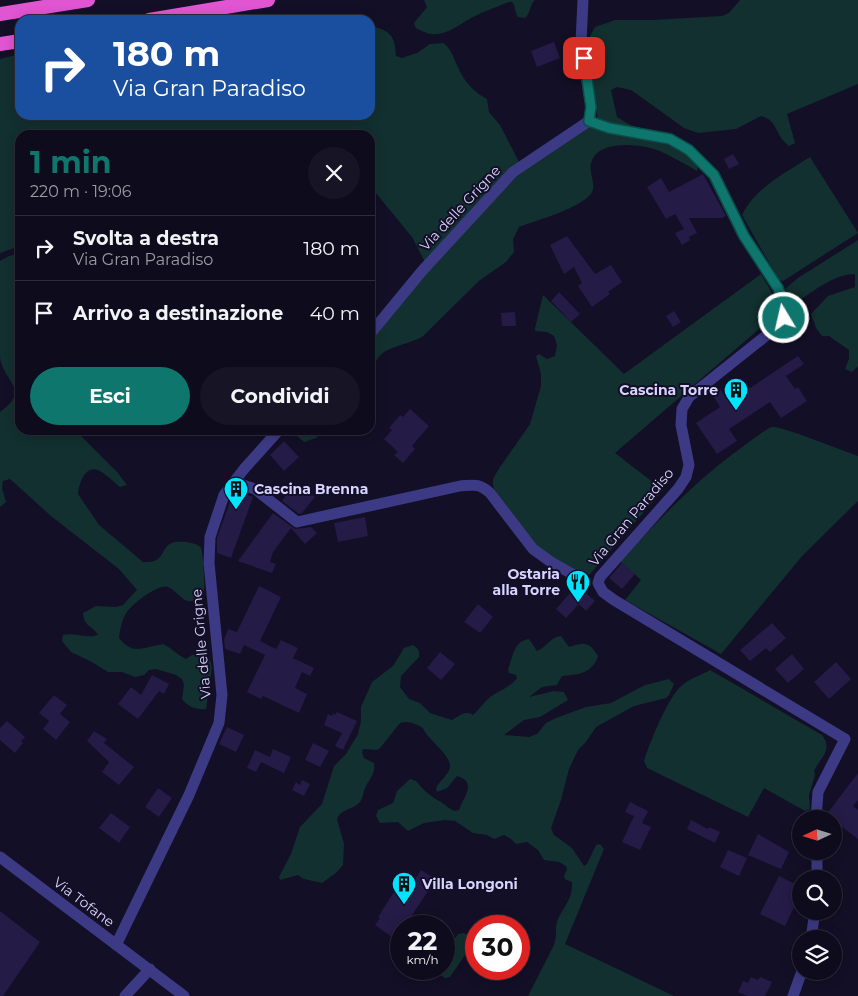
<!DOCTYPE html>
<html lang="it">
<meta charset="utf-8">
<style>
:root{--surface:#0e0b1c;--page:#171425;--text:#f1f3f6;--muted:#9b9ba3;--line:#2e2b3b;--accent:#0f766e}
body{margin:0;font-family:Montserrat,sans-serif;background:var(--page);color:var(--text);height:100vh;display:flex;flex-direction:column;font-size:19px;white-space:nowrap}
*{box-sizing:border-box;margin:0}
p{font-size:16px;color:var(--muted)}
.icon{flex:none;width:28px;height:28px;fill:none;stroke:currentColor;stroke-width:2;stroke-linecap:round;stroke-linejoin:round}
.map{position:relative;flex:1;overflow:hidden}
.panel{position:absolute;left:15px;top:130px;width:360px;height:305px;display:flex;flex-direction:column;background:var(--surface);border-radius:15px;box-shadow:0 2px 12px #0003,0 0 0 1px var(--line)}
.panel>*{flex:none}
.hud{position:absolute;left:15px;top:15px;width:360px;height:105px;border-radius:15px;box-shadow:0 2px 12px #0003,0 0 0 1px var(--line);background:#1a4fa0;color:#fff;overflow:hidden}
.needle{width:32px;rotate:266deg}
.fabs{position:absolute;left:792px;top:810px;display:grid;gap:10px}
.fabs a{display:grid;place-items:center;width:50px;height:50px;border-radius:50%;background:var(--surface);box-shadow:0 2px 12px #0003,0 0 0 1px var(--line);font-size:25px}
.speed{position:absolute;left:390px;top:915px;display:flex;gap:10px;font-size:25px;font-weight:700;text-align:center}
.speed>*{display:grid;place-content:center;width:65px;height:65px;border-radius:50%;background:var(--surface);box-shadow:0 2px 12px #0003,0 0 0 1px var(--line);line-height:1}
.speed small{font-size:12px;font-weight:400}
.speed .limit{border:8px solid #d22;background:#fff;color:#111}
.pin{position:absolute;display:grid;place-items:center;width:42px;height:42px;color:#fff;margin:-21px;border-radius:10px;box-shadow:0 2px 8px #0006}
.me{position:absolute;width:55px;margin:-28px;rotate:351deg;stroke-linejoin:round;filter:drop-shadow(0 0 4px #0008)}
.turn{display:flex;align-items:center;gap:18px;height:105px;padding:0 15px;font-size:22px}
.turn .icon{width:65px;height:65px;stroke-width:2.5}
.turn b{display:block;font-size:35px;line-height:42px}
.round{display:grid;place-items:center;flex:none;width:52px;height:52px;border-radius:26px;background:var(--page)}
.overview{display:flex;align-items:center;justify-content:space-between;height:85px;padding:0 15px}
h1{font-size:30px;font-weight:700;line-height:38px;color:var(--accent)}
.cta{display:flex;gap:10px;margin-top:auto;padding:10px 15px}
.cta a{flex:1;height:58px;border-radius:30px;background:var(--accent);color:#fff;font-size:20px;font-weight:700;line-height:58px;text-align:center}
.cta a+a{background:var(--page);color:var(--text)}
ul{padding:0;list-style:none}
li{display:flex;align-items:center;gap:15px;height:65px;padding:0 15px;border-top:1px solid var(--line)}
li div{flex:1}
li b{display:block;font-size:19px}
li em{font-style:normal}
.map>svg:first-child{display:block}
.green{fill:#12302f}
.building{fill:#241b47}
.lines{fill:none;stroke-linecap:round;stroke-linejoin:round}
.minor{stroke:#3d3a85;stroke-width:11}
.trunk{stroke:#e055d1;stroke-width:14}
.route-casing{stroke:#0a4d48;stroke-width:12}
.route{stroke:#0f766e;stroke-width:9}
.labels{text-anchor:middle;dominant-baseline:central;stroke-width:4;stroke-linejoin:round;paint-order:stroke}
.street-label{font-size:14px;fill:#d9d4ff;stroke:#130f26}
.poi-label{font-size:14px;font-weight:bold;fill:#d9d4ff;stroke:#130f26;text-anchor:end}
</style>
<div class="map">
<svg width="858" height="996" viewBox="0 0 858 996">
<rect width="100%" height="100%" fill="#130f26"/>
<path class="green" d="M424 0H535C529 5 531 13 525 18L518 17C514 12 516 6 512 2H509C497 7 484 11 473 17 456 26 441 41 422 31 417 29 415 28 414 23L427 7Z
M740 0H858V84L787 114 795 143 789 146C775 136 778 120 761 116L736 129 698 133 684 128 631 90 617 87 611 90 617 117 630 125 644 129 662 143 675 148 699 162 697 171C685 164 673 157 660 151 642 144 598 138 591 163 588 174 599 187 589 196 573 211 539 219 519 227L513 239 514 252 506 262 480 280 422 337C411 343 393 346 384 352 377 357 374 365 370 372V340L427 266 412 237 370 186V135H20V246L0 253V59L20 54V115H370V26H372C391 31 395 36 396 56L402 58 417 53 430 44 444 43C454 54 452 55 458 67 464 82 474 92 487 99L489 112 500 125 521 166 598 119 590 73 592 57 590 46V36L595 27 615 20H652L722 16 729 13Z
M810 157 858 233 783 281 779 280 742 215C755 188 785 173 810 157Z
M858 240V366L852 372 845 369 849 359V350L829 336H822L816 328 811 314 828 296 855 287V274C834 274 814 291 797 302H791L788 298 785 289 798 278Z
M20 253V430H68L81 436 118 473 127 485 120 487C114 482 105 473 98 470 84 465 79 485 78 494L99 525 143 562C146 562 151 562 154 561 165 558 162 543 176 542 182 541 197 542 201 548 203 553 205 584 204 590 203 594 201 597 197 599 184 607 178 591 168 587 159 583 132 604 127 612 122 619 120 629 119 638 133 656 144 647 163 644 172 648 177 655 186 659L192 655H206C216 665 210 676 208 689 207 696 208 702 206 709 196 710 188 707 182 699L184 685 182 679 176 675 156 669 149 670 144 675 135 677 122 672H108L90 661 71 652 62 641 63 635C75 632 86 639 98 635 91 624 84 627 83 613L96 606 116 607 123 605 137 590 119 569 51 516 10 479 3 481 2 488 6 502 0 507V412C31 389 5 384 0 358V261L9 256Z
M761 274C770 291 779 298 773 317L615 453 663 490 590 574 582 576 534 547 496 495 493 485V479L498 470 530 424 541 386V374L536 356 539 354 547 359 555 356 557 345 554 336 547 332 535 331V328L543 295 624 374Z
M771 427H776L799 434 858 456V501L803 555 721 654 625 600 641 580 620 561C657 522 693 483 737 451 748 443 759 434 771 427Z
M296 430H324L316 438 304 442 296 435Z
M561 636 569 647C584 642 589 641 598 656 593 673 578 675 562 676L557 685 542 687 529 697 554 691 564 692 568 700 540 717 524 720 504 735 529 737 537 734 546 723 556 718 586 707 611 703 645 685 669 679 674 684 669 695 666 698 634 706 596 727 586 742 578 750 569 769 561 800 551 828 554 835 572 848 584 866 587 864 596 845 600 844 604 849 565 944 674 996H528L554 945C557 937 555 929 557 922 563 906 573 900 572 882L565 879 564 876 567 869 566 866 559 862 544 860 538 850 527 842 516 844 511 839 504 835 494 839 487 835 473 833 455 821 445 820 424 823 408 831 398 822 380 823 376 816 378 810 393 803 397 791 410 779 416 781C423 790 430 796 441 802 446 805 449 809 455 811L459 810C463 798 478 782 457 776L447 788 437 792 436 789C438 781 450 775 450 766 450 754 426 738 423 728 416 724 408 720 400 723L380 748 377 750 363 749 362 752 364 758 374 763C376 774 369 779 365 788 363 793 363 799 359 803 352 810 342 808 337 819L344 844 343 865 337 872 322 883 304 879 298 875 280 880 279 877 291 854 300 827 322 804 334 766 346 754 358 734 361 721V707L372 682 393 666 404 648 413 645C418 648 420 651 419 657L401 676 400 687 409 699 420 703 430 713 452 720C460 716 464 710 473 715 478 711 485 701 490 697 498 691 511 687 517 678L516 675 509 673 508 669C513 658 513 641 529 639L537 651C547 647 550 637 561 636Z
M710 670 822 735C834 750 819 759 814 771L815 775 809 795 810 809 805 811 764 788 748 817 647 768 644 761C649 744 667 700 680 687 687 680 701 675 710 670Z
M464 933 471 937 472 945 450 977 445 978 436 972 437 969H444V954L458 934Z"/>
<path class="building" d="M554 42 560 58 537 67 531 51Z
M733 154 739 164 729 169 724 159Z
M703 174 726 216 722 218H689L697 233 689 237 690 240 682 245 675 233 684 229 675 214 666 219 647 187 661 178 669 192Z
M567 236 595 274 611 265 622 282 608 292 610 294 592 307 578 286 582 283 574 267 564 274 550 245Z
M559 292 580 314 571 322 551 301Z
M674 311 681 322 673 327 666 316Z
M515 312 516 326H502L501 313Z
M798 356 804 364 786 376 795 389 798 387 807 401 781 418 770 402 729 429 737 441 717 454 696 423 720 407 712 394 720 389 729 402Z
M410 409 429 426 412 446 415 449 403 463 394 455 398 452 384 439 392 430 389 428 400 415 403 417Z
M284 441 299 457 284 471 270 455Z
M295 483 315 497 302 513 299 514 282 501Z
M237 491 253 497 231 558 217 553V538L231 499Z
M273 513 295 529 311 527 317 533 305 544 291 528 273 552 270 562 276 564 272 573 238 561Z
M365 517 368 536 338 542 334 523Z
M622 563 635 574 622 589 609 578Z
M577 585 595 601 586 611 579 604 566 618 556 609Z
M259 586 281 597 260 641 276 649 281 640 298 648 293 658 314 668 310 676 302 672 295 688 307 694 299 713 263 696 261 699 247 692 265 655 244 645 240 654 225 649 224 640 228 629 237 632Z
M478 604 493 617 480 633 464 622Z
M772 623 786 638 770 652 766 648 750 661 740 650Z
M440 652 455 664 441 680 427 668Z
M792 654 804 669 788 683 775 669Z
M836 662 851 679 829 699 814 682Z
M152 675 169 684 164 694 159 691 138 719 118 704 131 687 141 695Z
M54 695 67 705 60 714 70 722 56 740 43 729 49 721 39 713Z
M337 712 357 721 343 750 335 746 342 733 324 725 328 714 332 716 333 713 335 715Z
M7 721 25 737 21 741 23 743 15 753 0 740V728Z
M227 727 244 735 236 752 219 744Z
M94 731 107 739 104 743 134 767 119 785 102 772 109 762 87 741Z
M313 743 329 751 320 767 305 760Z
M273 749 291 757 284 773 261 762 256 772 247 768 255 750 270 757Z
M858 773V800L853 806 858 810V839L834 821V819L826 815Z
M302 780 310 784 304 796 292 790 296 782 300 785Z
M158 788 172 798 159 817 145 807Z
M630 802 648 811 642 823 651 827 640 850 622 842 634 816 625 812Z
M111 813 130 827 119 843 99 828Z
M691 820 708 829 709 827 720 832 715 843 687 829Z
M758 834 789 852 781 869 748 855Z
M728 850 747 858 739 876 720 867Z
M421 870 436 879 405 926H401V932L396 940 375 925 380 918 378 917 397 887 406 893Z
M779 876 801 887V893L785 926 760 914Z
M0 911 40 942 3 996H0Z
M751 977 758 980 760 977 772 982 765 996H747L738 992 743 981 748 983Z"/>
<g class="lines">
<path class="minor" d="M583 0 581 42 591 107 589 121
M589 121 609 128 670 139 689 150 714 175 744 236 778 288 785 307 784 318 777 327 689 397 682 409 681 425 689 465 686 477 678 489 600 577 598 583 603 592 614 600 845 739 818 792 816 819
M370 334 422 271 513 172 589 121
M234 482 255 489 297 522 460 486C474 485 479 483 490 493L533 549 551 562 581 579
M817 851V879
M0 857 184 996
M811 939 815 911
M116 945 189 795 219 723 222 695 209 563 210 537 224 495 244 469 279 430
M125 996 150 969
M793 996 802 971"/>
<path class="trunk" d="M0 14 88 0
M149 20 268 0
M0 44 20 41"/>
</g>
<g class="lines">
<defs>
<path id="route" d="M584 58 591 107 589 121 609 128 670 139 689 150 714 175 744 236 778 288 785 307 784 318"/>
</defs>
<use href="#route" class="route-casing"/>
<use href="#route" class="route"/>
</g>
<defs>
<symbol id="building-pin" viewBox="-11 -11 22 30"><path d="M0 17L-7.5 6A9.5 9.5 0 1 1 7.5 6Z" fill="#00e5ff" stroke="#130f26"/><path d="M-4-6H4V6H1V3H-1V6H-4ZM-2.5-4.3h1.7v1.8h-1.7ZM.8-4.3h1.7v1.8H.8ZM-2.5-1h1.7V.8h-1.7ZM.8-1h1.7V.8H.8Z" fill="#111"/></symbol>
<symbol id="restaurant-pin" viewBox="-11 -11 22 30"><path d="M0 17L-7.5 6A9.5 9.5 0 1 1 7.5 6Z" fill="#00e5ff" stroke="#130f26"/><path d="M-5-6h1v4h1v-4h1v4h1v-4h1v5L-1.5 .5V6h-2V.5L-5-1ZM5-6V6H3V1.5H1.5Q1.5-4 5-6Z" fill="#111"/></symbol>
</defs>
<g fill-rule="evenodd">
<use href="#building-pin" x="722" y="376" width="28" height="38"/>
<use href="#building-pin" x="222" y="475" width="28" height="38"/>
<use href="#restaurant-pin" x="564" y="568" width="28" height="38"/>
<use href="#building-pin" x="390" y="870" width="28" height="38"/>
</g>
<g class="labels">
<g class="street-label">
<text transform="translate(460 208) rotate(-47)">Via delle Grigne</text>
<text transform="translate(631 517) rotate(-50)">Via Gran Paradiso</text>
<text transform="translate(201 644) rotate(-95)">Via delle Grigne</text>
<text transform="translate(84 902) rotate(37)">Via Tofane</text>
</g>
<g class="poi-label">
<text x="718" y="390">Cascina Torre</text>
<text x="254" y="489" text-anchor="start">Cascina Brenna</text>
<text x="560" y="574">Ostaria<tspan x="560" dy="16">alla Torre</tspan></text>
<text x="422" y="884" text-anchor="start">Villa Longoni</text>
</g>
</g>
</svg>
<div class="fabs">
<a><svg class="needle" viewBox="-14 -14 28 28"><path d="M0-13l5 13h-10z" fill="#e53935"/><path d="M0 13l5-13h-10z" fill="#9b9ba3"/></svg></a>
<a><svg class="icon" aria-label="search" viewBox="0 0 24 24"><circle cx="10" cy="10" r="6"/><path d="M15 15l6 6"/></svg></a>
<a><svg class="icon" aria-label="layers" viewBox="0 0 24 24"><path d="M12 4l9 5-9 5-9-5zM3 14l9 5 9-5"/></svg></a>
</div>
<div class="speed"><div>22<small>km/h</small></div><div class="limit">30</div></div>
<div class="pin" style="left:584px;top:58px;background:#d93025"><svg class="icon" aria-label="arrive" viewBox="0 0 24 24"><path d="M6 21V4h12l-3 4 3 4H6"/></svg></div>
<svg class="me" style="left:784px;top:318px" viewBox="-20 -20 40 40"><circle r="17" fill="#0f766e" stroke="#fff" stroke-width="3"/><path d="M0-11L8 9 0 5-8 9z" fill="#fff"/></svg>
<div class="hud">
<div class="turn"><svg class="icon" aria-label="right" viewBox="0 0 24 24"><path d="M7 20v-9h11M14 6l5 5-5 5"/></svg><div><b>180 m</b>Via Gran Paradiso</div></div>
</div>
<section class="panel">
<div class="overview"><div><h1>1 min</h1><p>220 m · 19:06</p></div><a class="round"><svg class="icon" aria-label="close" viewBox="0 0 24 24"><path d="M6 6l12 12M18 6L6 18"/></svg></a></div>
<ul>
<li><svg class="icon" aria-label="right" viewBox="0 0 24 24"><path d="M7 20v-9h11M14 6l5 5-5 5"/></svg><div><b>Svolta a destra</b><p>Via Gran Paradiso</p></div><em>180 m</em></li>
<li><svg class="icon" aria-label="arrive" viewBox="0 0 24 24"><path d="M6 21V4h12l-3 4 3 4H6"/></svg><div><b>Arrivo a destinazione</b></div><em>40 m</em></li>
</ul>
<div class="cta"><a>Esci</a><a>Condividi</a></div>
</section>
</div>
